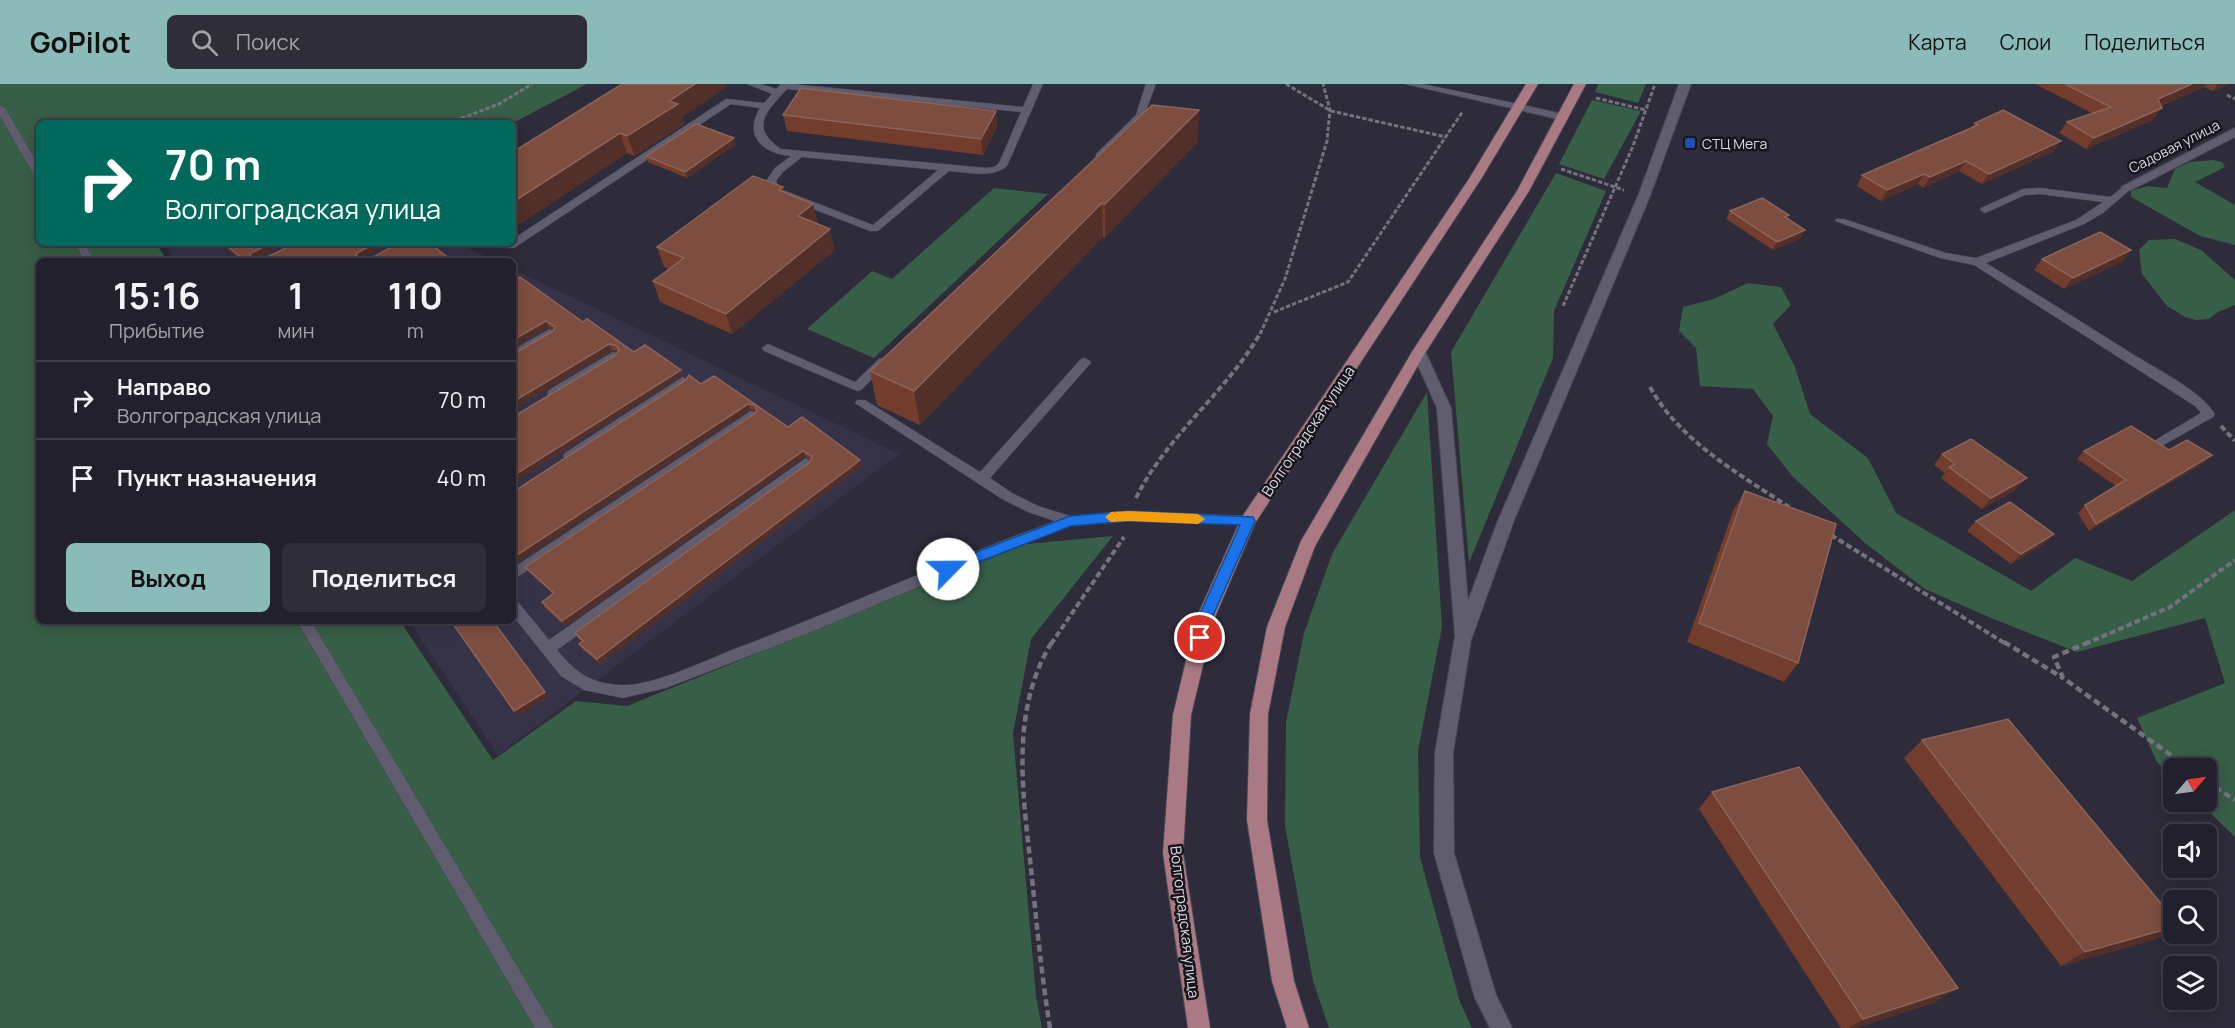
<!DOCTYPE html>
<html lang="ru">
<meta charset="utf-8">
<style>
:root{--surface:#22202c;--page:#2e2d38;--text:#f1f3f6;--muted:#a2a3a9;--line:#3f3e48;--accent:#8bbbb9}
body{margin:0;font-family:Manrope,sans-serif;background:var(--page);color:var(--text);height:100vh;display:flex;flex-direction:column;font-size:22px;white-space:nowrap}
*{box-sizing:border-box;margin:0}
p{font-size:20px;color:var(--muted)}
.icon{flex:none;width:33px;height:33px;fill:none;stroke:currentColor;stroke-width:2;stroke-linecap:round;stroke-linejoin:round}
.map{position:relative;flex:1;overflow:hidden}
.details{position:absolute;left:36px;top:174px;width:480px;height:366px;display:flex;flex-direction:column;background:var(--surface);border-radius:9px;box-shadow:0 3px 15px #0003,0 0 0 2px var(--line)}
.details>*{flex:none}
.hud{position:absolute;left:36px;top:36px;width:480px;height:126px;border-radius:9px;box-shadow:0 3px 15px #0003,0 0 0 2px var(--line);background:#00695c;color:#fff;overflow:hidden}
.needle{width:39px;rotate:61deg}
.controls{position:absolute;left:2163px;top:674px;display:grid;gap:12px}
.controls a{display:grid;place-items:center;width:54px;height:54px;border-radius:9px;background:var(--surface);box-shadow:0 3px 15px #0003,0 0 0 2px var(--line);font-size:30px}
.pin{position:absolute;display:grid;place-items:center;width:51px;height:51px;color:#fff;margin:-26px;border:3px solid #fff;border-radius:50%;box-shadow:0 2px 6px #0007}
.me{position:absolute;width:66px;margin:-33px;rotate:67deg;stroke-linejoin:round;filter:drop-shadow(0 0 4px #0008)}
.turn{display:flex;align-items:center;gap:21px;height:126px;padding:0 30px;font-size:27px}
.turn .icon{width:78px;height:78px;stroke-width:2.5}
.turn b{display:block;font-size:42px;line-height:51px}
.eta{display:flex;justify-content:space-evenly;align-items:center;height:102px;text-align:center}
.eta b{font-size:36px;font-weight:700;line-height:42px}
.primary-button{display:flex;gap:12px;margin-top:auto;padding:12px 30px}
.primary-button a{flex:1;height:69px;border-radius:9px;background:var(--accent);color:#111;font-size:24px;font-weight:700;line-height:69px;text-align:center}
.primary-button a+a{background:var(--page);color:var(--text)}
ul{padding:0;list-style:none}
li{display:flex;align-items:center;gap:18px;height:78px;padding:0 30px;border-top:2px solid var(--line)}
li div{flex:1}
li b{display:block;font-size:22px}
li em{font-style:normal}
header{display:flex;align-items:center;gap:36px;box-sizing:border-box;height:84px;padding:0 30px;background:var(--accent);color:#111}
header strong{font-size:28px}
nav{display:flex;gap:33px;margin-inline-start:auto;font-size:21px}
.search{width:420px;height:54px;background:var(--page);display:flex;align-items:center;gap:15px;box-sizing:border-box;padding:0 21px;border-radius:9px;color:var(--muted);font-size:22px}
.map>svg:first-child{display:block}
.built{fill:#363348}
.green{fill:#375e47}
.lines{fill:none;stroke-linecap:round;stroke-linejoin:round}
.service-casing{stroke:#494754;stroke-width:1}
.minor-casing{stroke:#494754;stroke-width:2}
.secondary-casing{stroke:#494754;stroke-width:2}
.primary-casing{stroke:#494754;stroke-width:2}
.path-far2{stroke:#74727f;stroke-width:3;stroke-dasharray:4.5 2;stroke-linecap:butt}
.path-far1{stroke:#74727f;stroke-width:4;stroke-dasharray:6 3;stroke-linecap:butt}
.path{stroke:#74727f;stroke-width:4.5;stroke-dasharray:7 4;stroke-linecap:butt}
.service{fill:#5f5d6e;fill-rule:evenodd}
.minor{fill:#5f5d6e;fill-rule:evenodd}
.secondary{fill:#5f5d6e;fill-rule:evenodd}
.primary{fill:#a97a84;fill-rule:evenodd}
.wall{fill:#723d2c}
.shaded-wall{fill:#522f29}
.building{fill:#7d4e40;stroke:#8c645a;stroke-width:1.5}
.route{fill:#1a73e8;stroke:#114b97;stroke-width:1.5}
.slow{fill:#f59e0b}
.transit-dot{fill:#1a4fb4;stroke:#16151c;stroke-width:2}
.labels{text-anchor:middle;dominant-baseline:central;stroke-width:5;stroke-linejoin:round;paint-order:stroke}
.far-poi-label{font-size:14px;fill:#dcdae5;stroke:#16151c;text-anchor:start}
.far-street-label{font-size:14px;fill:#dcdae5;stroke:#16151c}
.street-label{font-size:15px;fill:#dcdae5;stroke:#16151c}
</style>
<header>
<strong>GoPilot</strong>
<div class="search"><svg class="icon" aria-label="search" viewBox="0 0 24 24"><circle cx="10" cy="10" r="6"/><path d="M15 15l6 6"/></svg>Поиск</div>
<nav><a>Карта</a><a>Слои</a><a>Поделиться</a></nav>
</header>
<div class="map">
<svg width="2235" height="944" viewBox="0 0 2235 944">
<rect width="100%" height="100%" fill="#2e2b3a"/>
<path class="built" d="M165 159H458L495 177H174Z
M513 185 899 370 498 671 409 537H513Z"/>
<path class="green" d="M0 0H587L513 39H39V159H156L167 177H39V537H400L493 676 576 617 627 622 1026 460 1113 452 1031 555 1013 649 1036 912 1042 944H0Z
M1598 0H1646L1638 19 1595 8Z
M1592 16 1641 27 1604 95 1559 80Z
M2213 76 2222 78 2225 83 2195 98 2235 121V161L2200 152 2131 113V107L2148 102 2167 104 2175 85 2190 78Z
M1556 89 1606 107 1554 227 1553 274 1469 479 1451 268Z
M994 104 1048 110 874 274 807 245 872 187 892 195Z
M2175 155 2201 166 2235 196V221L2218 228 2209 235 2196 236 2185 233 2167 222 2142 190 2139 166 2149 156Z
M1748 199 1781 203 1791 221 1773 240 1795 283 1810 330 1868 374 1896 429 2031 507 2075 474 2132 497 2235 426V753L2198 717H2206V684H2174L2173 694 2157 678 2137 634 2225 599 2205 534 2077 568 1991 534 1925 505 1865 459 1792 392 1767 360 1773 332 1753 305 1700 302 1696 264 1679 247 1683 223 1714 215Z
M1427 308 1442 543 1418 667 1420 773 1460 918 1472 944H1329L1313 897 1285 742 1286 638 1304 549 1332 470Z"/>
<g class="lines">
<defs>
<path id="service" d="M747 0H761L776 5 781 0H793L1023 23 1033 0H1043L1007 82C991 95 967 88 949 87L878 147H870L772 109 766 97 775 84 791 72C763 70 743 52 760 24L731 20 514 164H506L498 159H513V155L726 15 764 19 772 10ZM787 5 1021 28 999 79 994 83 986 84 781 65C749 43 766 28 787 5ZM802 73 938 86 873 141 780 105 776 97 783 88Z
M1146 0H1156L1143 34 1102 74H1096V70L1136 31Z
M1405 0H1423L1519 20 1524 23 1519 26Z
M0 21 5 24 39 82V94L34 91 0 32Z
M2127 100 2131 101V105L2103 129 2084 140 1986 179C2035 209 2085 240 2134 271 2158 286 2200 306 2215 330L2213 333 2158 364 2152 360 2154 357 2201 329 2195 322 1974 181 1940 174 1835 137 1836 135H1844L1946 169 1976 174 2076 136 2103 118 2040 110 2025 111 1985 129 1980 126 1981 124 2023 105 2040 104 2110 113Z
M74 159H84L95 177H85Z
M550 245 556 249 554 252 513 275V266Z
M768 260 855 298 879 275 883 274 889 278 861 306 857 307 764 267 762 264Z
M613 268 617 269 619 272 617 275 557 312H549L547 309 549 306Z
M1085 274 1091 278 1089 281 990 394 1012 409 1038 422 1070 432 1129 427 1248 432 1255 437 1253 441 1129 437 1071 442 1014 463 811 548 666 604 623 614 584 606 561 592 513 532V516L518 518 549 556 806 374 812 379 810 382 557 566C575 588 591 600 621 601 649 603 703 578 729 567 839 526 945 477 1055 437L1028 428 1002 415 855 319 857 316H865L980 388 1081 275Z
M683 293 689 297 687 300 573 375H565L563 372 565 369Z
M751 327 755 328 757 331 755 334 513 496V484Z
M297 537H311L554 944H535Z"/>
<path id="minor" d="M1519 20 1566 31 1568 33 1562 36 1515 25 1513 23Z
M2235 44V53L2131 106H2123L2121 103Z"/>
<path id="secondary" d="M1679 0H1691L1650 112 1513 439 1471 556 1453 669 1454 769 1496 911 1512 944H1490L1475 914 1434 769 1435 669 1455 552 1437 324 1412 268 1414 265H1424L1451 324 1468 517 1497 439 1638 112Z"/>
<path id="primary" d="M1526 0H1538L1481 95 1255 439 1214 535 1191 631 1183 769 1210 944H1188L1163 769 1173 631 1196 535 1242 433 1469 95Z
M1574 0H1586L1529 107 1425 269 1315 462 1285 543 1268 630 1267 736 1294 897 1309 944H1287L1272 897 1247 736 1250 630 1267 543 1301 457 1412 268 1517 107Z"/>
</defs>
<use href="#service" class="service-casing"/>
<use href="#minor" class="minor-casing"/>
<use href="#secondary" class="secondary-casing"/>
<use href="#primary" class="primary-casing"/>
<path class="path-far2" d="M1286 0 1331 27 1446 53
M2227 11 2235 15
M1596 14 1646 26
M449 39 499 20 532 0
M1561 85 1624 106
M1563 222 1633 62 1655 0
M1274 228 1348 198 1463 27
M1260 250 1285 195 1327 57 1330 26 1323 0"/>
<path class="path-far1" d="M1650 303C1681 359 1743 392 1795 427
M2221 342 2235 357
M1136 414C1167 351 1226 309 1261 248
M1831 451 2006 560
M1051 560 1124 453
M2085 560 2170 523 2235 476"/>
<path class="path" d="M2004 558 2063 594
M2089 558 2054 573 2063 594 2189 684
M2206 697 2235 716
M1050 944C1042 894 1037 844 1032 794 1024 716 1008 629 1052 558"/>
<use href="#service" class="service"/>
<use href="#minor" class="minor"/>
<use href="#secondary" class="secondary"/>
<use href="#primary" class="primary"/>
</g>
<path class="wall" d="M2035 0H2229L2213 7 2204 3 2161 22 2153 36 2086 65 2059 49 2067 38 2092 29Z
M728 2 682 33 684 40 635 72 627 69 515 143 513 142V68Z
M1199 26 1197 59 1105 153H1103L920 341 877 321 870 287Z
M996 27 997 43 983 71 787 47 783 31Z
M1975 39 2054 67 1982 100 1959 87 1923 104 1918 100 1881 117 1857 102 1862 91 1971 44Z
M736 60 687 94 648 78 646 72Z
M783 103 784 108 818 140 835 166 732 250 660 218 653 197 669 185 664 183 657 163Z
M1730 127 1787 135 1801 154 1773 166 1726 135Z
M221 159H286L259 173H363L453 177H242Z
M2131 166 2123 177 2064 205 2034 186 2042 175Z
M513 198 634 268 683 291 616 271 618 267 612 266 513 325V270L552 248 554 246 549 243Z
M714 292 788 343 861 382 600 580 582 565 579 560 582 558 578 554 575 549 810 378 811 376 805 372 565 542 545 524 542 518 553 510 529 488 525 483 754 330 757 327 750 325 517 478 513 474V408L701 300Z
M2169 366 2204 379 2089 447 2078 429 2085 421 2116 402 2077 375 2084 367Z
M1942 370 2017 405 1982 425 1941 394 1945 389 1934 381Z
M1745 407 1798 579 1784 598 1687 558 1733 427Z
M1976 437 2054 450 2044 460 2011 480 1967 447Z
M1922 656 2174 835V844L2153 856 2061 882 1904 674Z
M1712 708 1936 918 1856 944H1841L1699 725Z"/>
<path class="shaded-wall" d="M695 0H727L728 2 682 33 684 40 635 72 627 52 669 17Z
M2192 0H2206L2204 3 2150 26 2158 15Z
M2218 0H2229L2213 7Z
M2162 24 2153 36 2086 65 2094 54Z
M1199 26 1197 59 1105 153V120Z
M996 27 997 43 983 71 981 55Z
M620 49 627 69 515 143 513 139V118Z
M734 54 736 60 687 94 685 88Z
M2061 57 2054 67 1982 100 1989 90Z
M1966 77 1959 87 1923 104 1930 93Z
M1924 90 1918 100 1881 117 1887 106Z
M1102 119 1103 153 920 341 914 307Z
M813 120 818 140 798 132Z
M830 145 835 166 732 250 726 230Z
M1805 146 1801 154 1773 166 1777 158Z
M272 159H286L255 175 250 173 251 169Z
M376 159H389L360 175 356 173 357 169Z
M2131 166 2123 177 2064 205 2073 194Z
M546 237 549 243 513 263V256Z
M609 260 612 266 513 325V318Z
M681 286 683 291 513 399V392Z
M748 320 750 325 517 478 514 473Z
M803 367 805 372 565 542 562 537Z
M2212 371 2204 379 2089 447 2096 440Z
M860 376 861 382 600 580 597 575Z
M2027 394 2017 405 1982 425 1991 414Z
M2054 450 2044 460 2011 480 2021 470Z
M545 608 548 613 518 632 514 627Z
M2174 843V844L2153 856 2061 882 2085 868Z
M1958 904 1936 918 1856 944H1849L1863 935Z"/>
<path class="building" d="M622 0H695L669 17 678 20 627 52 620 49 513 118V68Z
M2065 0H2192L2158 15 2162 24 2094 54 2067 38 2111 23Z
M801 4 996 27 981 55 783 31Z
M1152 21 1199 26 1105 120 1102 119 914 307 870 287Z
M2003 26 2061 57 1989 90 1966 77 1930 93 1924 90 1887 106 1862 91 1978 41 1975 39Z
M696 40 734 54 685 88 646 72Z
M753 92 783 103 779 106 813 120 798 132 830 145 726 230 653 197 684 174 657 163Z
M1762 114 1789 131 1785 133 1805 146 1777 158 1730 127Z
M2100 148 2131 166 2073 194 2042 175Z
M224 159H272L251 169 250 173H267L296 159H376L357 169 356 173H373L399 159H429L453 177H245Z
M520 193 583 238 587 235 634 268 645 261 681 286 513 392V333L616 271 619 265 615 261 609 260 513 318V270L552 248 556 243 546 237 513 256V198Z
M689 291 701 300 714 292 788 343 802 333 860 376 597 575 579 560 583 557 575 549 810 378 812 372 803 367 562 537 542 518 554 509 525 483 754 330 757 327 755 321 748 320 514 473 513 472V408L686 296Z
M2131 342 2169 366 2187 356 2212 371 2096 440 2085 421 2126 396 2084 367Z
M1971 355 2027 394 1991 414 1949 383 1955 380 1942 370Z
M1745 407 1836 440 1798 579 1699 539Z
M2010 418 2054 450 2021 470 1976 437Z
M451 537H493L545 608 514 627Z
M2008 635 2174 835V843L2085 868 1922 656Z
M1799 683 1958 904 1863 935 1712 708Z"/>
<path class="route" d="M1129 427 1253 433 1255 437 1212 534 1205 558H1195L1193 554 1198 534 1240 441 1129 437 1071 442 953 488 948 490 941 485 943 481 1070 432Z"/>
<path class="slow" d="M1129 427 1198 430 1205 435 1198 440 1129 437 1111 438 1105 433 1111 428Z"/>
<rect class="transit-dot" x="1684" y="53" width="12" height="12" rx="3"/>
<g class="labels">
<g class="far-poi-label">
<text x="1702" y="59">СТЦ Мега</text>
</g>
<g class="far-street-label">
<text transform="translate(2174 62) rotate(-27)">Садовая улица</text>
</g>
<g class="street-label">
<text transform="translate(1308 347) rotate(-56)">Волгоградская улица</text>
<text transform="translate(1185 838) rotate(83)">Волгоградская улица</text>
</g>
</g>
</svg>
<div class="controls">
<a><svg class="needle" viewBox="-14 -14 28 28"><path d="M0-13l5 13h-10z" fill="#e53935"/><path d="M0 13l5-13h-10z" fill="#a2a3a9"/></svg></a>
<a><svg class="icon" aria-label="sound" viewBox="0 0 24 24"><path d="M4 9h4l5-4v14l-5-4H4zM17 9q2 3 0 6"/></svg></a>
<a><svg class="icon" aria-label="search" viewBox="0 0 24 24"><circle cx="10" cy="10" r="6"/><path d="M15 15l6 6"/></svg></a>
<a><svg class="icon" aria-label="layers" viewBox="0 0 24 24"><path d="M12 4l9 5-9 5-9-5zM3 14l9 5 9-5"/></svg></a>
</div>
<div class="pin" style="left:1200px;top:554px;background:#d93025"><svg class="icon" aria-label="arrive" viewBox="0 0 24 24"><path d="M6 21V4h12l-3 4 3 4H6"/></svg></div>
<svg class="me" style="left:948px;top:485px" viewBox="-20 -20 40 40"><circle r="19" fill="#fff"/><path d="M0-13L10 11 0 6-10 11z" fill="#1a73e8"/></svg>
<div class="hud">
<div class="turn"><svg class="icon" aria-label="right" viewBox="0 0 24 24"><path d="M7 20v-9h11M14 6l5 5-5 5"/></svg><div><b>70 m</b>Волгоградская улица</div></div>
</div>
<section class="details">
<div class="eta">
<div><b>15:16</b><p>Прибытие</p></div>
<div><b>1</b><p>мин</p></div>
<div><b>110</b><p>m</p></div>
</div>
<ul>
<li><svg class="icon" aria-label="right" viewBox="0 0 24 24"><path d="M7 20v-9h11M14 6l5 5-5 5"/></svg><div><b>Направо</b><p>Волгоградская улица</p></div><em>70 m</em></li>
<li><svg class="icon" aria-label="arrive" viewBox="0 0 24 24"><path d="M6 21V4h12l-3 4 3 4H6"/></svg><div><b>Пункт назначения</b></div><em>40 m</em></li>
</ul>
<div class="primary-button"><a>Выход</a><a>Поделиться</a></div>
</section>
</div>
